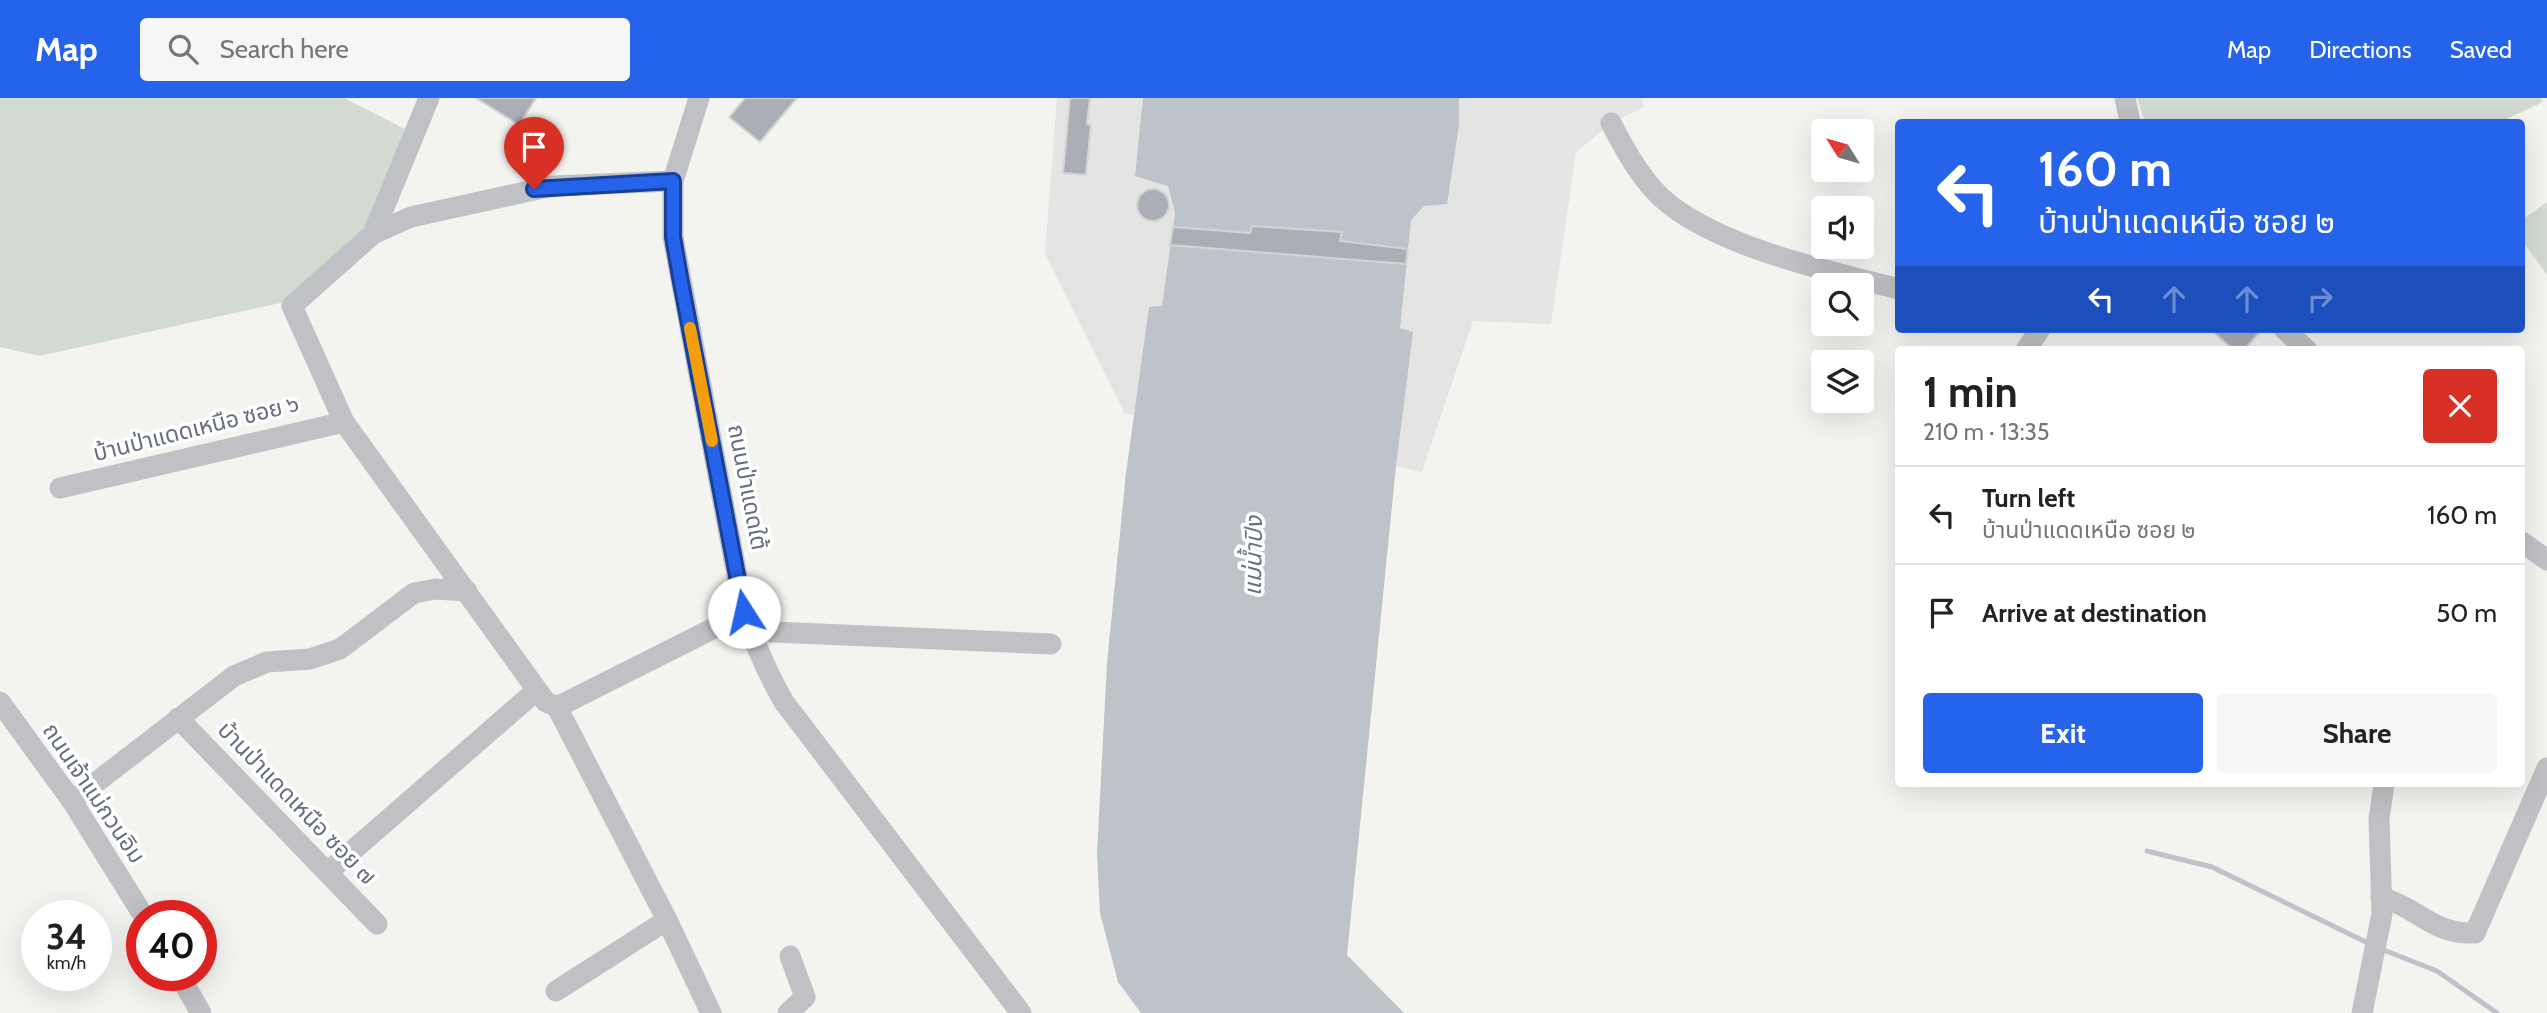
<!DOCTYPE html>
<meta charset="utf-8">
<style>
:root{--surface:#fff;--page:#f6f6f6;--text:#222;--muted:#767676;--line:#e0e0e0;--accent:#2563eb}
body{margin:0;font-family:Cabin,"Noto Sans Thai",sans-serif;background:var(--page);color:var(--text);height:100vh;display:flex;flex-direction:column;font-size:26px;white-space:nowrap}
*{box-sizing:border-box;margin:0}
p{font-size:23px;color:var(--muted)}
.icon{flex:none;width:38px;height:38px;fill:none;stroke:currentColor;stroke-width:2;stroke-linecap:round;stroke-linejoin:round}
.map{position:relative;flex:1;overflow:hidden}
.panel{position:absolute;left:1895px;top:248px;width:630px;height:441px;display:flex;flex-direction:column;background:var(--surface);border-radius:7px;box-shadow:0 7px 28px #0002}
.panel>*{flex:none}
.guide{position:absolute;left:1895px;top:21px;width:630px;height:214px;border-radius:7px;box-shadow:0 7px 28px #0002;background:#2563eb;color:#fff;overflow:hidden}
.needle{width:46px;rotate:307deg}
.controls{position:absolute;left:1811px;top:21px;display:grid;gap:14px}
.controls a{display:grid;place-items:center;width:63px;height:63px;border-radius:7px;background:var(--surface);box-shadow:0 7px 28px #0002;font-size:35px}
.speed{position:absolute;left:21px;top:802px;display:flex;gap:14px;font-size:35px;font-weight:700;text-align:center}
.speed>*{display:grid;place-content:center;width:91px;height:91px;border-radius:50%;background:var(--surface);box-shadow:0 7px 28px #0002;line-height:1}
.speed small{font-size:18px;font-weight:400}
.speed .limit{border:10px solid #d22;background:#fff;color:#111}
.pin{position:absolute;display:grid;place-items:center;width:60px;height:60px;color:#fff;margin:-72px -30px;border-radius:50% 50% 50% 0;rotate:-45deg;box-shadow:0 0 7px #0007}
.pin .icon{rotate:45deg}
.me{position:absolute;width:77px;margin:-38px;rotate:350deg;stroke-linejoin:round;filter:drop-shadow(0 0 5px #0008)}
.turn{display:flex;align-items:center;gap:24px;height:147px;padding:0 28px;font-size:32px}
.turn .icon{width:91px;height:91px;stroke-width:2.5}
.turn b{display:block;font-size:49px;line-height:60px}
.lanes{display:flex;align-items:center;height:66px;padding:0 28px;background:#0003;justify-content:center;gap:35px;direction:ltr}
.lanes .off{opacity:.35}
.round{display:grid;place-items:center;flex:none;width:74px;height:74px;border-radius:7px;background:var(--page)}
.summary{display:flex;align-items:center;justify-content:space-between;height:119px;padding:0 28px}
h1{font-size:42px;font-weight:700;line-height:52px}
.button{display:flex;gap:14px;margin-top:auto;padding:14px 28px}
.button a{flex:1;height:80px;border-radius:7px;background:var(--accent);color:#fff;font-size:28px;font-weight:700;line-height:80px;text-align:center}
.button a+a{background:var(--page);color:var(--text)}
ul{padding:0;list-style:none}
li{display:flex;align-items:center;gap:21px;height:98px;padding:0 28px;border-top:2px solid var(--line)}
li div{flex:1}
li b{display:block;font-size:26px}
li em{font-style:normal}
header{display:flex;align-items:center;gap:42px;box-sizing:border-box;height:98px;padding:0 35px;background:var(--accent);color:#fff}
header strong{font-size:33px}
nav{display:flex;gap:38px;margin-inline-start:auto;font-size:24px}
.search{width:490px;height:63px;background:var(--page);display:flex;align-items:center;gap:18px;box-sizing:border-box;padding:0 24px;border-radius:7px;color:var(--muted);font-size:26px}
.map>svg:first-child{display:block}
.built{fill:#e3e4e3}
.green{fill:#d3dad1}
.water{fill:#bec3c9}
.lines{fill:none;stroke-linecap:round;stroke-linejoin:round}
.stream{stroke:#bec3c9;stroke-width:5}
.building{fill:#abafb5;stroke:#d4d5d3;stroke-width:2}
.minor{stroke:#bfc1c5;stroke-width:21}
.route-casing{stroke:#184099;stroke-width:18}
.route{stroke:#2563eb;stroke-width:12}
.slow{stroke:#f59e0b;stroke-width:12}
.labels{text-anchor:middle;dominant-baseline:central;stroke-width:7;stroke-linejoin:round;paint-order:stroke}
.street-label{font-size:23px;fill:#656d7e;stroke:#fff}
.water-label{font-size:24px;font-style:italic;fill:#667482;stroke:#fff}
</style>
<header>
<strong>Map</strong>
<div class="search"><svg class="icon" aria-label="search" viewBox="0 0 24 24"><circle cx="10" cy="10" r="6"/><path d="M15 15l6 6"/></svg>Search here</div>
<nav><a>Map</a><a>Directions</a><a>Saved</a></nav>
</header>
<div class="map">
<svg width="2547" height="915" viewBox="0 0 2547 915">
<rect width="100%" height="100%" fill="#f3f3f0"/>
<path class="built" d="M1057 0H1641L1644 9 1611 25 1576 54 1551 226 1473 223 1422 374 1204 325 1125 316 1045 156Z"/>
<path class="green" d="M0 0H344L405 31 368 129 285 204 39 258 0 249Z
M2137 0H2541L2543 4 2500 24H2145Z
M2547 104V177L2522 142V122Z"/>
<path class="water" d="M1143 0H1459V27L1447 106 1424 108 1411 122 1400 230 1413 234 1396 368 1347 857 1404 915H1141L1118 884 1100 815 1097 756 1107 565 1126 375 1149 209 1162 208 1175 115 1168 88 1135 78Z"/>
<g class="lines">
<path class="stream" d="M2147 753 2212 769 2372 847
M2381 851 2437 873 2497 915"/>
</g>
<path class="building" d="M476 0H536L519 27Z
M745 0H797L760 44 729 19Z
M1070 0H1090L1087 26 1091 27 1086 77 1063 75Z
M1137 107a16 16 0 1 1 32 0a16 16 0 1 1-32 0Z
M1252 128 1342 134 1340 143 1408 151 1406 166 1170 147 1173 129 1250 135Z
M2210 231H2262L2244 252H2234Z"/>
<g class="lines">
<path class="minor" d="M699 0 673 83V139L744 515C755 546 767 575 784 604L1021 915
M2125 0 2130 24
M1611 25C1626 54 1644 87 1670 107 1727 151 1829 173 1899 191
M673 83 552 88 411 119 373 136 292 208 344 324 537 592 546 604 557 609 667 822 711 915
M373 136 429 0
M2284 231 2307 252
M2026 252 2040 231
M60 390 344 324
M2522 444 2547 462
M751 533 1051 546
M0 604 72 703 143 817
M557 609 744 515
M178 620 377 826
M72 703 234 578 267 564 310 561 340 551 414 495 436 491 467 493
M328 774 537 592
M2381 799C2419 810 2433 837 2475 835L2547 670
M179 877 201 915
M556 893 667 822
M788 915 805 899 790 858
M2362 915 2382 816 2379 721 2384 686"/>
</g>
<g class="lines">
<defs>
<path id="route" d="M534 91 673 83V139L680 179 744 514"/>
</defs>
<use href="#route" class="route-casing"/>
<use href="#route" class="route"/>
<path class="slow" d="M690 230 712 343"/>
</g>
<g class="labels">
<g class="street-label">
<text transform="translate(196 330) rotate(-14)">บ้านป่าแดดเหนือ ซอย ๖</text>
<text transform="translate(748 389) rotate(79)">ถนนป่าแดดใต้</text>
<text transform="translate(94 695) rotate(56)">ถนนเจ้าแม่กวนอิม</text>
<text transform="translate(297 705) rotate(46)">บ้านป่าแดดเหนือ ซอย ๗</text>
</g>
<g class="water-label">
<text transform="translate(1253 458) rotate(-89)">แม่น้ำปิง</text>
</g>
</g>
</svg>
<div class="controls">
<a><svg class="needle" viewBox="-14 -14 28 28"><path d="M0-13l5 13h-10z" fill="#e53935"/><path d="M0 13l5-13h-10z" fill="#767676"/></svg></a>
<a><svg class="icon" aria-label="sound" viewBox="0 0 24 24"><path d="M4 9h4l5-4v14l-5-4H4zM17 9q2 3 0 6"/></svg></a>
<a><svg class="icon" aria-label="search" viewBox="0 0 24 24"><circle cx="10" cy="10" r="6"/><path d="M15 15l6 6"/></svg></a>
<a><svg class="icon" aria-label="layers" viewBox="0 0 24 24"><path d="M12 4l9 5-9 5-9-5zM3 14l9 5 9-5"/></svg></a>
</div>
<div class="speed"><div>34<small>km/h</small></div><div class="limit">40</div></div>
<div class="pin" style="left:534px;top:91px;background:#d93025"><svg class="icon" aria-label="arrive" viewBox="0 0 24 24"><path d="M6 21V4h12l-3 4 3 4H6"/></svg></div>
<svg class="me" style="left:744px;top:514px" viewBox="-20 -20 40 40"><circle r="19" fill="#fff"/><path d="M0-13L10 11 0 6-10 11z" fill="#2563eb"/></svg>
<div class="guide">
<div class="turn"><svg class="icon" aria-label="left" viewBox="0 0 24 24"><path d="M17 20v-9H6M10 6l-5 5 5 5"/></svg><div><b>160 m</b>บ้านป่าแดดเหนือ ซอย ๒</div></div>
<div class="lanes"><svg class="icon" aria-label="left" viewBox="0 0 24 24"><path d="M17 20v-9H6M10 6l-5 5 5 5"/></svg><svg class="icon off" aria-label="ahead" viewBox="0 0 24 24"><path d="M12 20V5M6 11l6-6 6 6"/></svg><svg class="icon off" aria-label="ahead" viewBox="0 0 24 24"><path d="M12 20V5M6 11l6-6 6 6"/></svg><svg class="icon off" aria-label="right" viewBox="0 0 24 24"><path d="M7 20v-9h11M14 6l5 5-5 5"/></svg></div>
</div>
<section class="panel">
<div class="summary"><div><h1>1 min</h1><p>210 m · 13:35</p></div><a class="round" style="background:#d93025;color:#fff"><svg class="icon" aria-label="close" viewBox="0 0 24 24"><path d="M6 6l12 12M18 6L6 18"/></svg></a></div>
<ul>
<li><svg class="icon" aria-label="left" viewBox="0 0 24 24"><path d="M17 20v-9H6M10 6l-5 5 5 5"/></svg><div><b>Turn left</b><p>บ้านป่าแดดเหนือ ซอย ๒</p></div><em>160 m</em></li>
<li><svg class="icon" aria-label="arrive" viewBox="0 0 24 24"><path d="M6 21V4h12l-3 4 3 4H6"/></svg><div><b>Arrive at destination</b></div><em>50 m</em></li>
</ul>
<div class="button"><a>Exit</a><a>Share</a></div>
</section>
</div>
